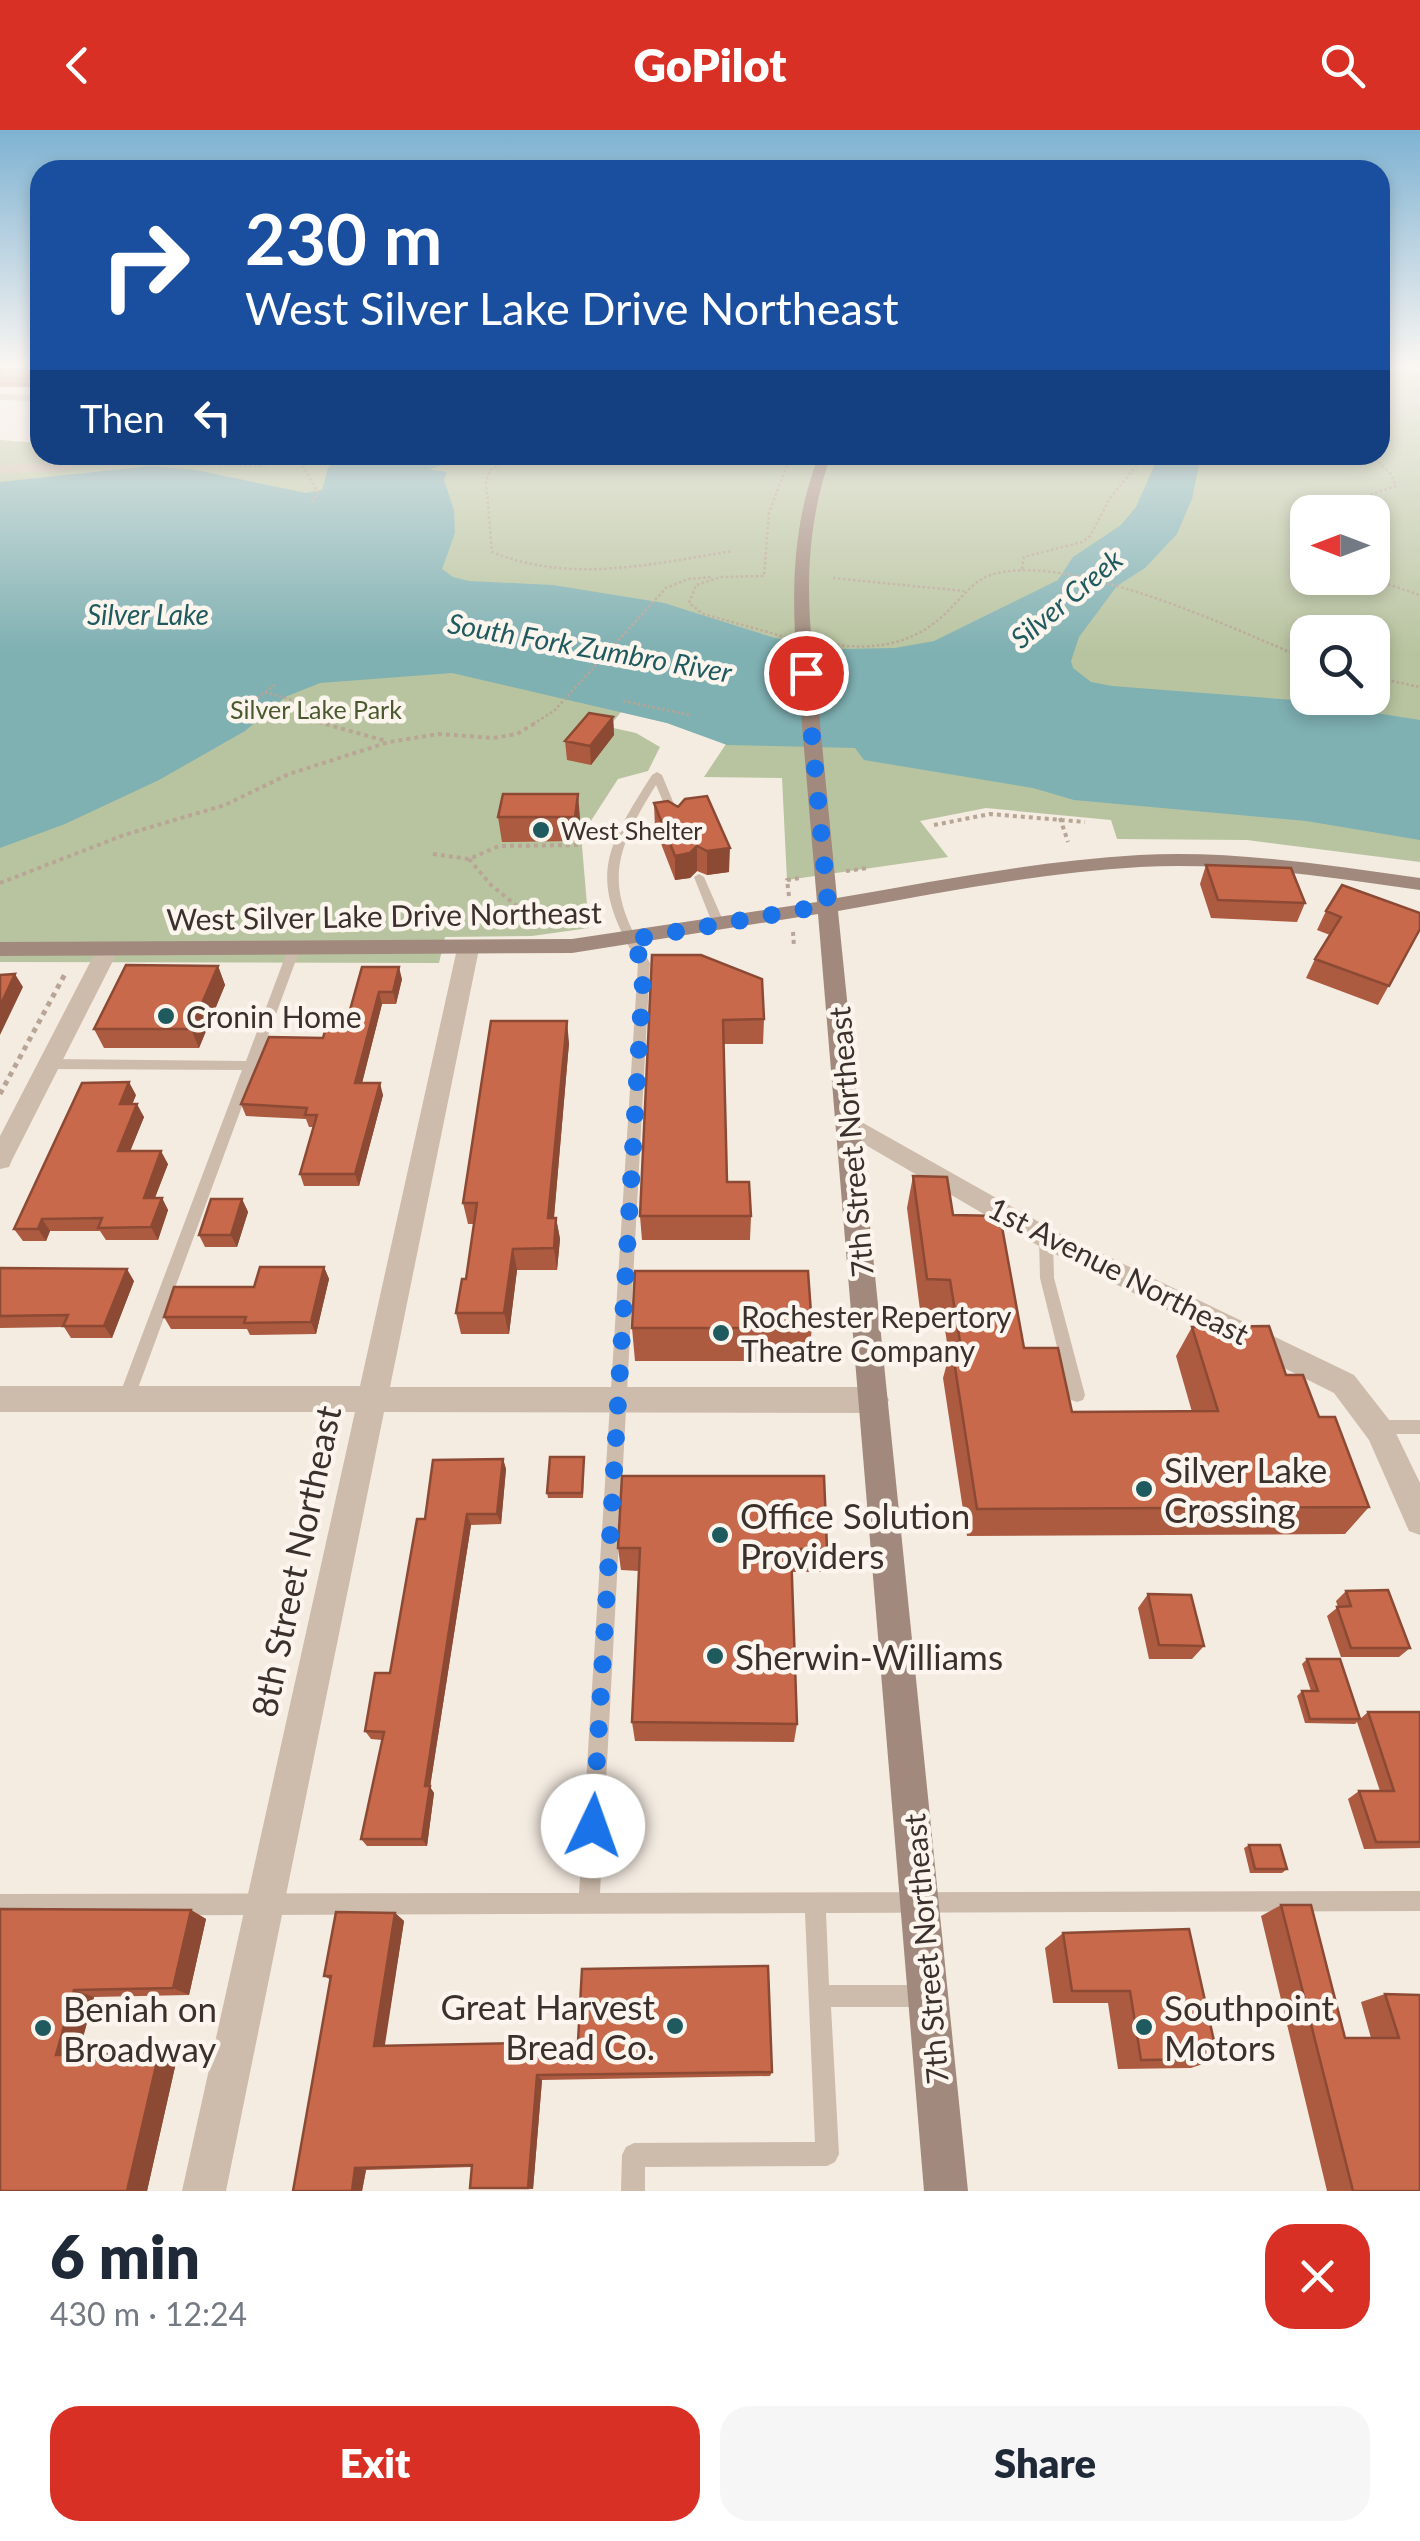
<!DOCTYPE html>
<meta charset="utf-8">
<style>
:root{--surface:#fff;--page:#f6f6f7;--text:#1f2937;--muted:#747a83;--accent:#d93025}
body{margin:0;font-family:Lato,sans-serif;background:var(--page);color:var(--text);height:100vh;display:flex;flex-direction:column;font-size:38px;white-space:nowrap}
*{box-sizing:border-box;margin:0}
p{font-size:32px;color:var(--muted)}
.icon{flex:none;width:55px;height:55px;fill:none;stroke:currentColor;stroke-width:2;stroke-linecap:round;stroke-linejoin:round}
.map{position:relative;height:2061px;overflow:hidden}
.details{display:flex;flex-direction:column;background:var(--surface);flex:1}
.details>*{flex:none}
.banner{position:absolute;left:30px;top:30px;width:1360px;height:305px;border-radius:30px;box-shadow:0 5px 15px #0003;background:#1a4fa0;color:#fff;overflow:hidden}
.needle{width:65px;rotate:270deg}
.controls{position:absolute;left:1290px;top:365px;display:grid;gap:20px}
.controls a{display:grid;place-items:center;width:100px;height:100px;border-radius:20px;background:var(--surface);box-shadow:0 5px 15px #0003;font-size:50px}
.pin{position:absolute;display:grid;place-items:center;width:85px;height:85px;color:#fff;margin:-42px;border:5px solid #fff;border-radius:50%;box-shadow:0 2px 10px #0007}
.me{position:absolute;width:110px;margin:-55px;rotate:3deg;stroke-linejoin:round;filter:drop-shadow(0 0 8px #0008)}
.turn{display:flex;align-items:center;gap:35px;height:210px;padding:0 50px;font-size:45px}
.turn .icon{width:130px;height:130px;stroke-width:2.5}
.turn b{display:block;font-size:70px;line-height:85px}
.then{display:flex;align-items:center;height:95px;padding:0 50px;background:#0003;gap:20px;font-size:38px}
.round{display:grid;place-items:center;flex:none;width:105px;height:105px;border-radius:30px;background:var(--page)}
.overview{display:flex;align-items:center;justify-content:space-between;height:170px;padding:0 50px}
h1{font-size:60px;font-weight:800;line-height:75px}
.action{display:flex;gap:20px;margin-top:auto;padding:20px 50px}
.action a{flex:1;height:115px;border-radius:30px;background:var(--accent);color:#fff;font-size:40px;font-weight:800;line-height:115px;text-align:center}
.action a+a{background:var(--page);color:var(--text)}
header{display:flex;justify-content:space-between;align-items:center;height:130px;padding:0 50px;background:var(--accent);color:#fff;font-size:45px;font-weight:800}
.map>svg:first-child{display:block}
.green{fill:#b8c4a0;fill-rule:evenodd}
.water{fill:#7fb0b2}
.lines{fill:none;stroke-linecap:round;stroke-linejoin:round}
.path-far2{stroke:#b9a596;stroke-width:2.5;stroke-dasharray:2.5 2.5;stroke-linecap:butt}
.path-far1{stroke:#b9a596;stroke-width:4;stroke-dasharray:4 4;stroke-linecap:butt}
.path{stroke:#b9a596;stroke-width:5;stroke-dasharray:5 5;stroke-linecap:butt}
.lane{fill:#cdbbac;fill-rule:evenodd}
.street{fill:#cdbbac;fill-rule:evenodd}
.secondary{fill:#a18a7d;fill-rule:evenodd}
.secondary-bridge{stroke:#a18a7d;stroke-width:15}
.wall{fill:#ac5a40}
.shaded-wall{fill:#8c4a34}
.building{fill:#c8694b;stroke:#8c4a34;stroke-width:2.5}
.route{stroke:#1a73e8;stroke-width:18;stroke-dasharray:0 32.4}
.poi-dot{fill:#1f5a5e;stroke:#fbf5ee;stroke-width:4}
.labels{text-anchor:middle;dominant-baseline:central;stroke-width:9;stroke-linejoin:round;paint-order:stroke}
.far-park-label{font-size:25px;fill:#4a5a2e;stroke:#fbf5ee}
.far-poi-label{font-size:25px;fill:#3b302b;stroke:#fbf5ee;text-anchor:start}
.far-water-label{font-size:28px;font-style:italic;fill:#1f5a5e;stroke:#fbf5ee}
.street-label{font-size:30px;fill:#3b302b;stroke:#fbf5ee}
.poi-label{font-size:30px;fill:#3b302b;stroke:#fbf5ee;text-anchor:start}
.near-poi-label{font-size:35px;fill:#3b302b;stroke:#fbf5ee;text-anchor:start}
.near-street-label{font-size:35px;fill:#3b302b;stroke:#fbf5ee}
</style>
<header><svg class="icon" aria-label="back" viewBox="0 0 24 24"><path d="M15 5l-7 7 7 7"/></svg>GoPilot<svg class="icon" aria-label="search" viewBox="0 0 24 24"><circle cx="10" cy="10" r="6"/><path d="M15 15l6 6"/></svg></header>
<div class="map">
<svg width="1420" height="2061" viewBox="0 0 1420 2061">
<rect width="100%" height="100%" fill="#f4ebe1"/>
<path class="green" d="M1380 235H1420V732L1247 710 1117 709 1111 690 986 678 920 691 948 727 787 750 782 648 704 647 726 614 667 593 621 582 609 597 636 603 660 617 648 641 618 649 585 700 582 716 589 798 532 806 445 807 439 833 0 832V310L40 313V325H1380ZM1308 382H1372V448H1308ZM1308 502H1372V568H1308Z"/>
<path class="water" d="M339 325H478L429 339 447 342 444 350 454 380 455 403 442 439 453 447 469 451 553 455 664 473 775 508 842 519 895 518 934 511 1058 450 1073 427 1121 395 1136 377 1159 325H1201L1192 369 1177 404 1145 438 1117 456 1079 507 1071 531 1073 538 1091 552 1112 556 1294 570 1420 590V710L1306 691 1074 670 1033 658 864 630 855 618 727 615 667 593 452 543 320 553 285 567 245 601 159 650 65 694 0 718V352L151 336 196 340 306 363 322 360 328 338Z"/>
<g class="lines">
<path class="path-far2" d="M1380 247 1420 244
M620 325 511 329 490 340 486 352 492 422C570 454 652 434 732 421
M300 331 318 363 312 372
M119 332 260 336 320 325
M1318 382 1396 356 1391 344 1371 325
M1022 439 1024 427 1082 412 1090 406 1110 368 1145 325
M833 448 964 461
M1369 448 1420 465
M782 506 703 484 689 473 696 455 721 447 764 446 769 382 791 325
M822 513C871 521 912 517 948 481 960 469 973 452 988 446 1063 418 1235 499 1308 530
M1372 547 1420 557
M265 562 296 571 324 594
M253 571 276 554
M623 571 690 585
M533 594 554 581 666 458 688 449 713 447"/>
<path class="path-far1" d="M318 592 386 611
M1060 688 1068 712
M934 695 990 684 1085 692
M433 724 469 729 499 716 582 715
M469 729 491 755 523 781
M846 741 868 738
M0 753 124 705 225 675 289 644 389 612 439 604 493 608 517 604 537 592
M789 766 787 750 800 748
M793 802 794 817"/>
<path class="path" d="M0 964 65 844"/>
<path class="lane" d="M657 642 662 645 679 686 678 688H670L656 655C610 728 605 758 650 833L600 1763 1420 1761V1781L826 1783 829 1855H924L932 1858 935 1866 932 1874 924 1877H831L839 2024 835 2032 827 2036 645 2037V2061H621L622 2025 626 2017 634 2013 815 2012 805 1783 0 1786V1764L579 1763 638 833C589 749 602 723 652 645Z
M699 744 704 747 725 795 723 798 719 799 713 795 694 747Z
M294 815 300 819 134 1269 132 1274 126 1276 120 1274 118 1269 242 940 49 939 43 934 49 929 246 931 288 819Z
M1046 1102 1051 1104 1053 1108 1054 1148 1085 1265 1083 1270 1077 1272 1071 1270 1069 1265 1040 1148 1039 1108 1041 1104Z
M1379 1290H1420V1304H1379L1373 1302 1371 1297 1373 1292Z"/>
<path class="street" d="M0 264 40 265V271L0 270Z
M89 325H108L61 341 0 343V335L60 333Z
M108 812 119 819 12 1030 9 1037 0 1039V1006L97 819Z
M468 812 479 819 390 1257H874L884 1261 889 1270 884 1279 874 1283 384 1282 226 2061H182L355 1282H0V1256H360L457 819Z
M849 985 1055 1101 1354 1245 1390 1291 1420 1353V1405L1409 1401 1369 1310 1334 1263 1037 1115 840 1000 837 994Z"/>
<path class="secondary" d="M819 325H831C810 384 806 442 811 504L803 509 795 504C792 441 796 384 819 325Z
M810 578 819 583 837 768C937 751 1037 731 1139 725 1234 720 1327 735 1420 748V760C1327 747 1234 732 1140 737 1038 743 938 763 838 781L968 2061H924L818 784 572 823 0 826V812L572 809 817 772 801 583Z"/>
<path class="secondary-bridge" d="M803 504 810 583"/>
</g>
<path class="wall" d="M0 235H40V257H0Z
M613 587 614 605 591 635 567 630 565 611Z
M503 664 580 688 577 711 502 712 498 687Z
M668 671 729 742 707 745 697 741 690 748 675 750 655 698 654 673Z
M1206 735 1305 773 1297 792 1211 788 1200 754Z
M1326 781 1420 799 1378 875 1306 848 1315 829 1330 805 1317 800Z
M652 825 764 889 763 914H724L727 1052 751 1086 750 1110H642L640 1086Z
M218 836 225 855 199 918H104L94 899Z
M362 837 402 849 396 874H382L362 953 383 965 359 1056H304L300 1044 313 997H309L306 989 246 986 241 974 348 887Z
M569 913 554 1088H556L560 1109 557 1140H517L509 1204H461L456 1183 466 1149 474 1094H468L463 1073Z
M136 965 132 974 144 987 130 1021 168 1034 155 1068H162L168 1080 158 1110H106L100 1101H50L46 1111H23L14 1099Z
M913 1046 953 1085 1024 1218 1072 1282H1192L1176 1226 1192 1197 1286 1245 1319 1287 1369 1377 1345 1404 967 1406 943 1248 949 1226 942 1180H920L907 1078Z
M242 1069 248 1082 237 1117H205L199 1105Z
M324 1137 329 1149 316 1204 250 1205 247 1199H171L164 1187 254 1157Z
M0 1138 134 1151 112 1208H71L64 1197 0 1198Z
M632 1198H812L808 1231H635Z
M584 1327 583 1368H548L547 1363Z
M503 1329 506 1339 501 1394 471 1395 430 1657 434 1663 427 1716H367L361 1709 382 1610 371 1609 365 1601 390 1543 425 1389Z
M618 1418 827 1419 823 1442H791L797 1594 794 1612 635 1611 632 1592 639 1441 621 1440Z
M1346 1461 1410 1518 1399 1527H1341L1327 1486 1338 1477 1336 1471Z
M1148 1464 1204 1516 1192 1529H1149L1138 1478Z
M1307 1529 1360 1589 1368 1582H1420V1718L1364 1719 1348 1669 1359 1661H1380L1357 1592 1355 1594 1305 1593 1297 1566 1302 1561H1311L1302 1534Z
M1249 1715 1287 1739 1282 1743H1250L1244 1718Z
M1281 1775 1345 1908H1371L1361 1872 1385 1864 1420 1865V2061H1327L1261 1786Z
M0 1779 191 1780 206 1789 189 1865 94 1867 78 1924 159 1923 177 1928 147 2061H0Z
M395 1783 404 1791 384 1916 772 1942 770 1946 542 1950 533 2059 470 2058 472 2037 366 2040 362 2061 331 1850 324 1846Z
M1063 1803 1218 1929 1191 1938 1118 1939 1108 1873H1053L1045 1818Z"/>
<path class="shaded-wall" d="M613 587 614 605 591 635 590 616Z
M578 664 580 688 577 711 575 687Z
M697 716V741L690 748 675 750V726Z
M730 718 729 742 707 745V721Z
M218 836 225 855 199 918 191 899Z
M399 837 402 849 396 874 393 862Z
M15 844 23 857 0 905V876Z
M379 862 382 874 359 965 355 953Z
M567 891 569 913 552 1109 548 1088Z
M129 952 136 965 127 987 120 974Z
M380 953 383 965 359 1056 355 1044Z
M137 974 144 987 125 1034 118 1021Z
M161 1021 168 1034 150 1080 144 1068Z
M162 1068 168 1080 158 1110 151 1097Z
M242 1069 248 1082 237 1117 231 1105Z
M556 1088 560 1109 557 1140 554 1118Z
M42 1089 50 1101 46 1111 38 1099Z
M513 1119 517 1140 509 1204 504 1183Z
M324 1137 329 1149 316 1204 311 1192Z
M127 1139 134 1151 112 1208 104 1196Z
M503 1329 506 1339 501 1394 497 1384Z
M467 1384 471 1395 430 1657 434 1663 427 1716 422 1709 425 1656Z
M191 1780 206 1789 189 1865 173 1858Z
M395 1783 404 1791 384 1921 374 1916Z
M74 1860 94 1867 77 1930 56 1925Z
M159 1923 177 1928 147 2061H127Z
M537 1945 542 1950 533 2059 528 2058Z
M355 2038 366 2040 362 2061H352Z"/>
<path class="building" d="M0 235H40V249L0 248Z
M589 583 613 587 590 616 565 611Z
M503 664H578L575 687H498Z
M707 666 730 718 707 721 697 716 690 723 675 726 654 673 668 671 678 677 685 669Z
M1206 735 1291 738 1305 773 1218 770Z
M1342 755 1420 783V799L1389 856 1315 829 1341 787 1326 781Z
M652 825H701L762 849 764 889 723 890 727 1052H749L751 1086H640Z
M126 835 218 836 191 899H94Z
M362 837H399L393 862H379L355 953H380L355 1044H300L317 985H305L307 978 241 974 269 907 323 908 329 887H348Z
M15 844 0 876V845Z
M491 891H567L548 1088H556L554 1118 513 1119 504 1183H456L462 1149H466L477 1073H463Z
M129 952 120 974H137L118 1021H161L144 1068H162L151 1097 98 1098 102 1088 42 1089 38 1099H14L82 953Z
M913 1046 947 1047 953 1085 1000 1086 1024 1218H1058L1072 1282 1218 1281 1192 1197 1269 1196 1286 1245H1303L1319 1287H1335L1369 1377 977 1379 952 1218H961L950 1150 927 1149Z
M211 1069H242L231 1105H199Z
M260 1137H324L311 1192 244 1193 246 1187H164L174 1157H254Z
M0 1138 127 1139 104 1196H63L68 1185 0 1186Z
M635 1141H808L812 1198H632Z
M550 1327H584L582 1363H547Z
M503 1329 497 1384H467L425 1656H430L422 1709H361L384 1602 365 1601 375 1543H390L417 1389H425L433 1330Z
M622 1346H824L827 1419H791L797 1594 632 1592 640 1418H618Z
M1388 1460 1410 1518H1351L1337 1477 1351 1476 1346 1461Z
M1148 1464 1191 1465 1204 1516 1159 1515Z
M1307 1529H1340L1360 1589H1310L1302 1561H1318Z
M1368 1582H1420V1712H1376L1359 1661H1394Z
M1249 1715H1280L1287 1739H1255Z
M1281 1775H1311L1345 1908H1399L1385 1864 1420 1865V2061H1353Z
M0 1779 191 1780 173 1858 74 1860 56 1925 159 1923 127 2061H0Z
M336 1782 395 1783 374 1916 578 1912 582 1839 768 1836 772 1942 537 1945 528 2058H470L472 2035 355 2038 352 2061H293L331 1846H324Z
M1189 1799 1218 1929 1141 1930 1130 1861H1072L1063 1803Z"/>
<linearGradient id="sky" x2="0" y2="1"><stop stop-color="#7eb2d2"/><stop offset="0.45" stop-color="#faf6f2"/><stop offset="1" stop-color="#faf6f2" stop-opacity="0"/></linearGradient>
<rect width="1420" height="523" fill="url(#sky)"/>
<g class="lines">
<path class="route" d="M593 1696 644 833 629 810 828 775 806 543"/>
</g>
<g class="poi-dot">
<circle cx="541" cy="700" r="10"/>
<circle cx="166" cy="886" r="10"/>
<circle cx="721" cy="1203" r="10"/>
<circle cx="1144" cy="1359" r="10"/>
<circle cx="720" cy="1405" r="10"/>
<circle cx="715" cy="1526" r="10"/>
<circle cx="675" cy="1896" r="10"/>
<circle cx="1144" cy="1897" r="10"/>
<circle cx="43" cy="1898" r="10"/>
</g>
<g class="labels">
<g class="far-park-label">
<text x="316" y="579">Silver Lake Park</text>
</g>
<g class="far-poi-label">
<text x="561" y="700">West Shelter</text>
</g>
<g class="far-water-label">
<text transform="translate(1066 468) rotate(-40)">Silver Creek</text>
<text x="148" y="484">Silver Lake</text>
<text transform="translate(590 517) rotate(10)">South Fork Zumbro River</text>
</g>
<g class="street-label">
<text transform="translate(384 785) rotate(-1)">West Silver Lake Drive Northeast</text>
<text transform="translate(850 1012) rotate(-95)">7th Street Northeast</text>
<text transform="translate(1119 1140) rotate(27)">1st Avenue Northeast</text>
<text transform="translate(925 1819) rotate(-95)">7th Street Northeast</text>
</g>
<g class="poi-label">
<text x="186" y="886">Cronin Home</text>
<text x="741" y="1186">Rochester Repertory<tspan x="741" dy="34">Theatre Company</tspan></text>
</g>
<g class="near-poi-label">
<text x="1164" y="1339">Silver Lake<tspan x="1164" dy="40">Crossing</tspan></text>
<text x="740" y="1385">Office Solution<tspan x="740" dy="40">Providers</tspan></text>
<text x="735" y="1526">Sherwin-Williams</text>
<text x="655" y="1876" text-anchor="end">Great Harvest<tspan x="655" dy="40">Bread Co.</tspan></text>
<text x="1164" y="1877">Southpoint<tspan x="1164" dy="40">Motors</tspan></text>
<text x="63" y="1878">Beniah on<tspan x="63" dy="40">Broadway</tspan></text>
</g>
<g class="near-street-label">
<text transform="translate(295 1431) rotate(-78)">8th Street Northeast</text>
</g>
</g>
</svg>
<div class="controls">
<a><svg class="needle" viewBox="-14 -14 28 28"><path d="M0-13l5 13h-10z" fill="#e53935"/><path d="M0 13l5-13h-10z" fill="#747a83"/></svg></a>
<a><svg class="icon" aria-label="search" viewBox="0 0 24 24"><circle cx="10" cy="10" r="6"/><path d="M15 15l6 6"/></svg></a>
</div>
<div class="pin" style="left:806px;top:543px;background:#d93025"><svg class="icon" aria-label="arrive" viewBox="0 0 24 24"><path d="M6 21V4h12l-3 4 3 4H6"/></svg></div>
<svg class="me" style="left:593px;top:1696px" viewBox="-20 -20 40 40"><circle r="19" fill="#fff"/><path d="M0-13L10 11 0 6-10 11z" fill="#1a73e8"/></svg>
<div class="banner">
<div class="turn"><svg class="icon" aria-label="right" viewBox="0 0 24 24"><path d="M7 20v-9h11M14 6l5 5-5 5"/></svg><div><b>230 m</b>West Silver Lake Drive Northeast</div></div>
<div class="then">Then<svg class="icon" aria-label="left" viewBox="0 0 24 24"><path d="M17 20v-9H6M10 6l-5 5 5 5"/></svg></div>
</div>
</div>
<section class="details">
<div class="overview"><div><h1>6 min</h1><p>430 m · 12:24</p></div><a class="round" style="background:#d93025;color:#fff"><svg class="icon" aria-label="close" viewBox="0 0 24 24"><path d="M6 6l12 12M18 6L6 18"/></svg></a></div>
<div class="action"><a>Exit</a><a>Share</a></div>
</section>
